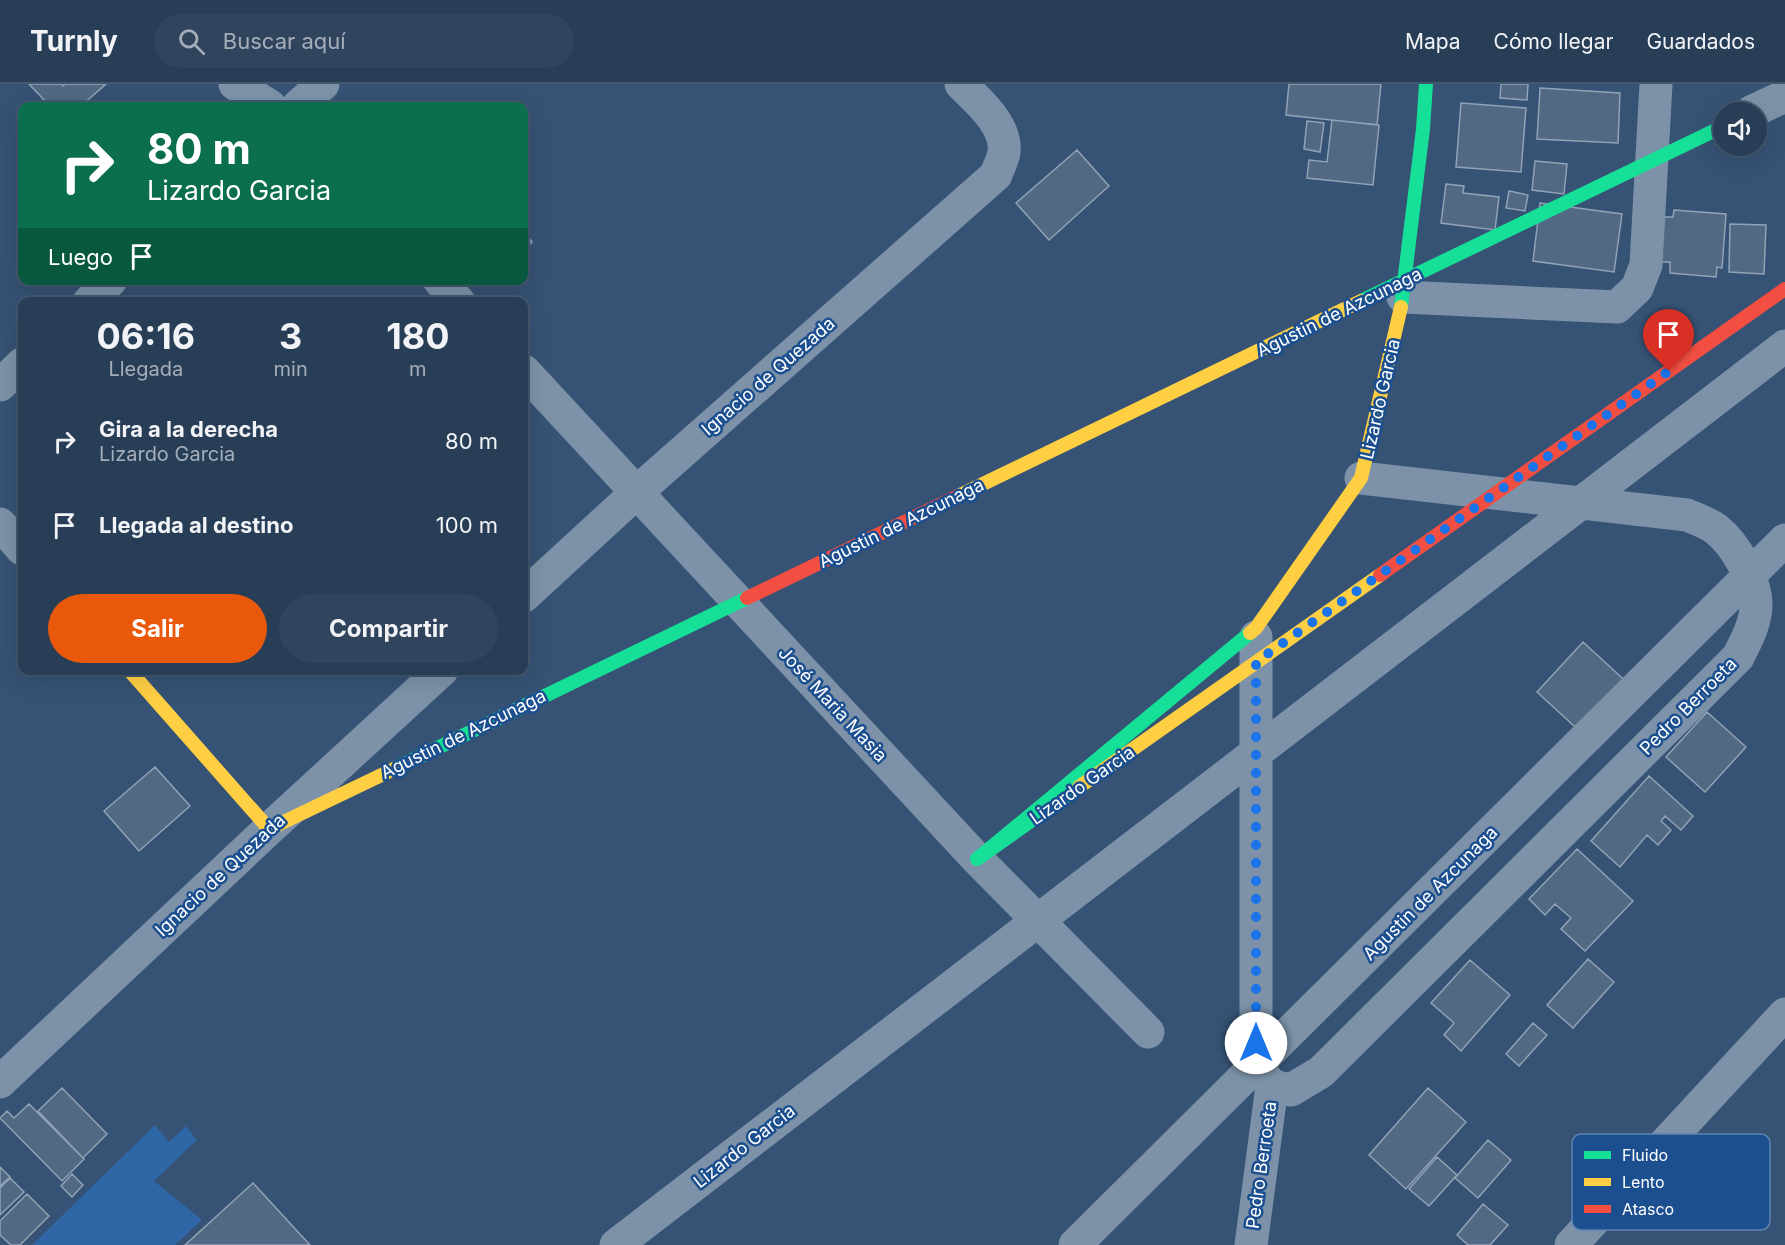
<!DOCTYPE html>
<html lang="es">
<meta charset="utf-8">
<style>
:root{--surface:#283e57;--page:#30455d;--text:#f1f3f6;--muted:#a5aeba;--line:#44576d;--accent:#ea580c}
body{margin:0;font-family:Inter,sans-serif;background:var(--page);color:var(--text);height:100vh;display:flex;flex-direction:column;font-size:22px;white-space:nowrap}
*{box-sizing:border-box;margin:0}
p{font-size:20px;color:var(--muted)}
.icon{flex:none;width:33px;height:33px;fill:none;stroke:currentColor;stroke-width:2;stroke-linecap:round;stroke-linejoin:round}
.map{position:relative;flex:1;overflow:hidden}
.side{position:absolute;left:18px;top:213px;width:510px;height:378px;display:flex;flex-direction:column;background:var(--surface);border-radius:12px;box-shadow:0 6px 24px #0002,0 0 0 2px var(--line)}
.side>*{flex:none}
.hud{position:absolute;left:18px;top:18px;width:510px;height:183px;border-radius:12px;box-shadow:0 6px 24px #0002,0 0 0 2px var(--line);background:#0b6e4f;color:#fff;overflow:hidden}
.tools{position:absolute;left:1713px;top:18px;display:grid;gap:12px}
.tools a{display:grid;place-items:center;width:54px;height:54px;border-radius:50%;background:var(--surface);box-shadow:0 6px 24px #0002,0 0 0 2px var(--line);font-size:30px}
.pin{position:absolute;display:grid;place-items:center;width:51px;height:51px;color:#fff;margin:-62px -26px;border-radius:50% 50% 50% 0;rotate:-45deg;box-shadow:0 0 6px #0007}
.pin .icon{rotate:45deg}
.me{position:absolute;width:66px;margin:-33px;rotate:0deg;stroke-linejoin:round;filter:drop-shadow(0 0 4px #0008)}
.turn{display:flex;align-items:center;gap:21px;height:126px;padding:0 30px;font-size:27px}
.turn .icon{width:78px;height:78px;stroke-width:2.5}
.turn b{display:block;font-size:42px;line-height:51px}
.then{display:flex;align-items:center;height:57px;padding:0 30px;background:#0003;gap:12px;font-size:22px}
.eta{display:flex;justify-content:space-evenly;align-items:center;height:102px;text-align:center}
.eta b{font-size:36px;font-weight:700;line-height:42px}
.action{display:flex;gap:12px;margin-top:auto;padding:12px 30px}
.action a{flex:1;height:69px;border-radius:36px;background:var(--accent);color:#fff;font-size:24px;font-weight:700;line-height:69px;text-align:center}
.action a+a{background:var(--page);color:var(--text)}
ul{padding:0;list-style:none}
li{display:flex;align-items:center;gap:18px;height:84px;padding:0 30px}
li div{flex:1}
li b{display:block;font-size:22px}
li em{font-style:normal}
header{display:flex;align-items:center;gap:36px;box-sizing:border-box;height:84px;padding:0 30px;background:var(--surface);border-bottom:2px solid var(--line)}
header strong{font-size:28px}
nav{display:flex;gap:33px;margin-inline-start:auto;font-size:21px}
.search{width:420px;height:54px;background:var(--page);display:flex;align-items:center;gap:15px;box-sizing:border-box;padding:0 21px;border-radius:33px;color:var(--muted);font-size:22px}
.map>svg:first-child{display:block}
.green{fill:#2f66a5}
.building{fill:#526984;stroke:#92a2b6;stroke-width:1.5}
.lines{fill:none;stroke-linecap:round;stroke-linejoin:round}
.street{stroke:#7d92a8;stroke-width:33}
.fast{stroke:#16e098;stroke-width:14}
.slow{stroke:#ffcf43;stroke-width:14}
.jam{stroke:#f24e42;stroke-width:14}
.route{stroke:#1a73e8;stroke-width:10;stroke-dasharray:0 18}
.labels{text-anchor:middle;dominant-baseline:central;stroke-width:5;stroke-linejoin:round;paint-order:stroke}
.street-label{font-size:18px;fill:#fff;stroke:#1b4f8f}
.key{fill:#1b4f8f;stroke:#5f84b1;stroke-width:1.5}
.key-label{font-size:16px;fill:#fff}
</style>
<header>
<strong>Turnly</strong>
<div class="search"><svg class="icon" aria-label="search" viewBox="0 0 24 24"><circle cx="10" cy="10" r="6"/><path d="M15 15l6 6"/></svg>Buscar aquí</div>
<nav><a>Mapa</a><a>Cómo llegar</a><a>Guardados</a></nav>
</header>
<div class="map">
<svg width="1785" height="1161" viewBox="0 0 1785 1161">
<rect width="100%" height="100%" fill="#365274"/>
<path class="green" d="M155 1041 169 1058 186 1042 197 1056 154 1097 202 1136 175 1161H32Z"/>
<path class="building" d="M29 0H61L63 2 65 0H106L81 22H50Z
M1289 0H1381L1377 41 1286 31Z
M1501 0H1528L1527 16 1500 14Z
M1540 4 1620 9 1618 59 1537 55Z
M1461 19 1526 24 1521 88 1456 83Z
M1332 36 1379 41 1373 101 1307 94 1309 76 1327 78Z
M1307 37 1324 39 1320 68 1304 65Z
M1077 66 1109 102 1049 156 1016 119Z
M1535 77 1567 80 1564 110 1532 106Z
M1446 100 1464 102 1463 109 1499 113 1495 146 1441 139Z
M1509 107 1528 111 1525 127 1506 124Z
M1540 119 1622 130 1614 188 1533 177Z
M1674 126 1726 130 1722 184 1717 183 1716 193 1670 189V178H1661L1664 133H1673Z
M1730 140 1766 141 1764 190 1729 188Z
M524 148 532 158 524 166Z
M1583 558 1644 614 1598 664 1537 608Z
M1707 628 1746 663 1705 708 1666 673Z
M155 683 190 722 139 767 104 727Z
M1649 692 1693 732 1681 746 1665 732 1661 737 1671 746 1658 761 1647 751 1620 783 1591 757Z
M1577 765 1633 817 1585 867 1561 845 1571 834 1555 820 1545 831 1529 815Z
M1588 875 1614 898 1573 944 1547 921Z
M1470 876 1510 911 1461 967 1444 951 1454 939 1431 919Z
M1533 939 1547 951 1519 982 1506 970Z
M62 1004 107 1050 83 1074 38 1027Z
M1428 1004 1466 1038 1406 1105 1369 1071Z
M29 1020 84 1075 62 1097 0 1034 7 1027 14 1034Z
M1488 1056 1511 1076 1478 1114 1455 1094Z
M1437 1073 1457 1091 1429 1122 1409 1105Z
M0 1083 10 1093 0 1102Z
M72 1090 83 1101 72 1113 61 1102Z
M10 1094 24 1108 0 1131V1104Z
M253 1099 310 1161H185Z
M27 1110 49 1132 20 1161H11L0 1151V1137Z
M1483 1120 1508 1141 1490 1161H1468L1457 1151Z"/>
<g class="lines">
<path class="street" d="M235 0 270 22
M298 22 323 0
M1751 28 1785 12
M439 196 459 218
M1403 213 1617 223 1637 204 1646 181 1656 0
M89 218 111 196
M524 287 977 775 1148 948
M0 301 22 280
M0 440 22 465
M524 512 637 408 996 91C998 84 1003 76 1004 68 1007 41 978 17 961 0
M1256 553V981L1272 1002 1291 1006 1321 988 1738 573C1746 557 1756 539 1756 521 1756 496 1735 460 1716 445 1708 439 1696 435 1687 431L1361 394
M0 998 269 745 442 586
M616 1161 1785 262
M1075 1161 1785 456
M1251 1161 1272 1002
M1571 1161 1785 930"/>
<path class="fast" d="M1361 217 1724 42
M1401 223 1423 45 1426 0
M394 685 747 514
M1079 703 977 775 1250 549"/>
<path class="slow" d="M958 412 1361 217
M1250 549 1256 544 1361 394 1401 223
M129 586 269 745 394 685
M1079 703 1380 491"/>
<path class="jam" d="M1380 491 1785 205
M747 514 958 412"/>
</g>
<g class="lines">
<path class="route" d="M1256 959V578L1669 287"/>
</g>
<g class="labels">
<g class="street-label">
<text transform="translate(1339 228) rotate(-26)">Agustin de Azcunaga</text>
<text transform="translate(768 292) rotate(-41)">Ignacio de Quezada</text>
<text transform="translate(1380 315) rotate(-77)">Lizardo Garcia</text>
<text transform="translate(901 439) rotate(-26)">Agustin de Azcunaga</text>
<text transform="translate(833 620) rotate(47)">José Maria Masia</text>
<text transform="translate(1688 622) rotate(-45)">Pedro Berroeta</text>
<text transform="translate(463 650) rotate(-26)">Agustin de Azcunaga</text>
<text transform="translate(1082 701) rotate(-35)">Lizardo Garcia</text>
<text transform="translate(220 791) rotate(-43)">Ignacio de Quezada</text>
<text transform="translate(1430 809) rotate(-45)">Agustin de Azcunaga</text>
<text transform="translate(744 1062) rotate(-38)">Lizardo Garcia</text>
<text transform="translate(1261 1081) rotate(-82)">Pedro Berroeta</text>
</g>
</g>
<rect x="1572" y="1050" width="198" height="96" rx="9" class="key"/>
<rect x="1584" y="1067" width="27" height="8" fill="#16e098"/>
<rect x="1584" y="1094" width="27" height="8" fill="#ffcf43"/>
<rect x="1584" y="1121" width="27" height="8" fill="#f24e42"/>
<g class="key-label">
<text x="1622" y="1077">Fluido</text>
<text x="1622" y="1104">Lento</text>
<text x="1622" y="1131">Atasco</text>
</g>
</svg>
<div class="tools">
<a><svg class="icon" aria-label="sound" viewBox="0 0 24 24"><path d="M4 9h4l5-4v14l-5-4H4zM17 9q2 3 0 6"/></svg></a>
</div>
<div class="pin" style="left:1669px;top:287px;background:#d93025"><svg class="icon" aria-label="arrive" viewBox="0 0 24 24"><path d="M6 21V4h12l-3 4 3 4H6"/></svg></div>
<svg class="me" style="left:1256px;top:959px" viewBox="-20 -20 40 40"><circle r="19" fill="#fff"/><path d="M0-13L10 11 0 6-10 11z" fill="#1a73e8"/></svg>
<div class="hud">
<div class="turn"><svg class="icon" aria-label="right" viewBox="0 0 24 24"><path d="M7 20v-9h11M14 6l5 5-5 5"/></svg><div><b>80 m</b>Lizardo Garcia</div></div>
<div class="then">Luego<svg class="icon" aria-label="arrive" viewBox="0 0 24 24"><path d="M6 21V4h12l-3 4 3 4H6"/></svg></div>
</div>
<section class="side">
<div class="eta">
<div><b>06:16</b><p>Llegada</p></div>
<div><b>3</b><p>min</p></div>
<div><b>180</b><p>m</p></div>
</div>
<ul>
<li><svg class="icon" aria-label="right" viewBox="0 0 24 24"><path d="M7 20v-9h11M14 6l5 5-5 5"/></svg><div><b>Gira a la derecha</b><p>Lizardo Garcia</p></div><em>80 m</em></li>
<li><svg class="icon" aria-label="arrive" viewBox="0 0 24 24"><path d="M6 21V4h12l-3 4 3 4H6"/></svg><div><b>Llegada al destino</b></div><em>100 m</em></li>
</ul>
<div class="action"><a>Salir</a><a>Compartir</a></div>
</section>
</div>
